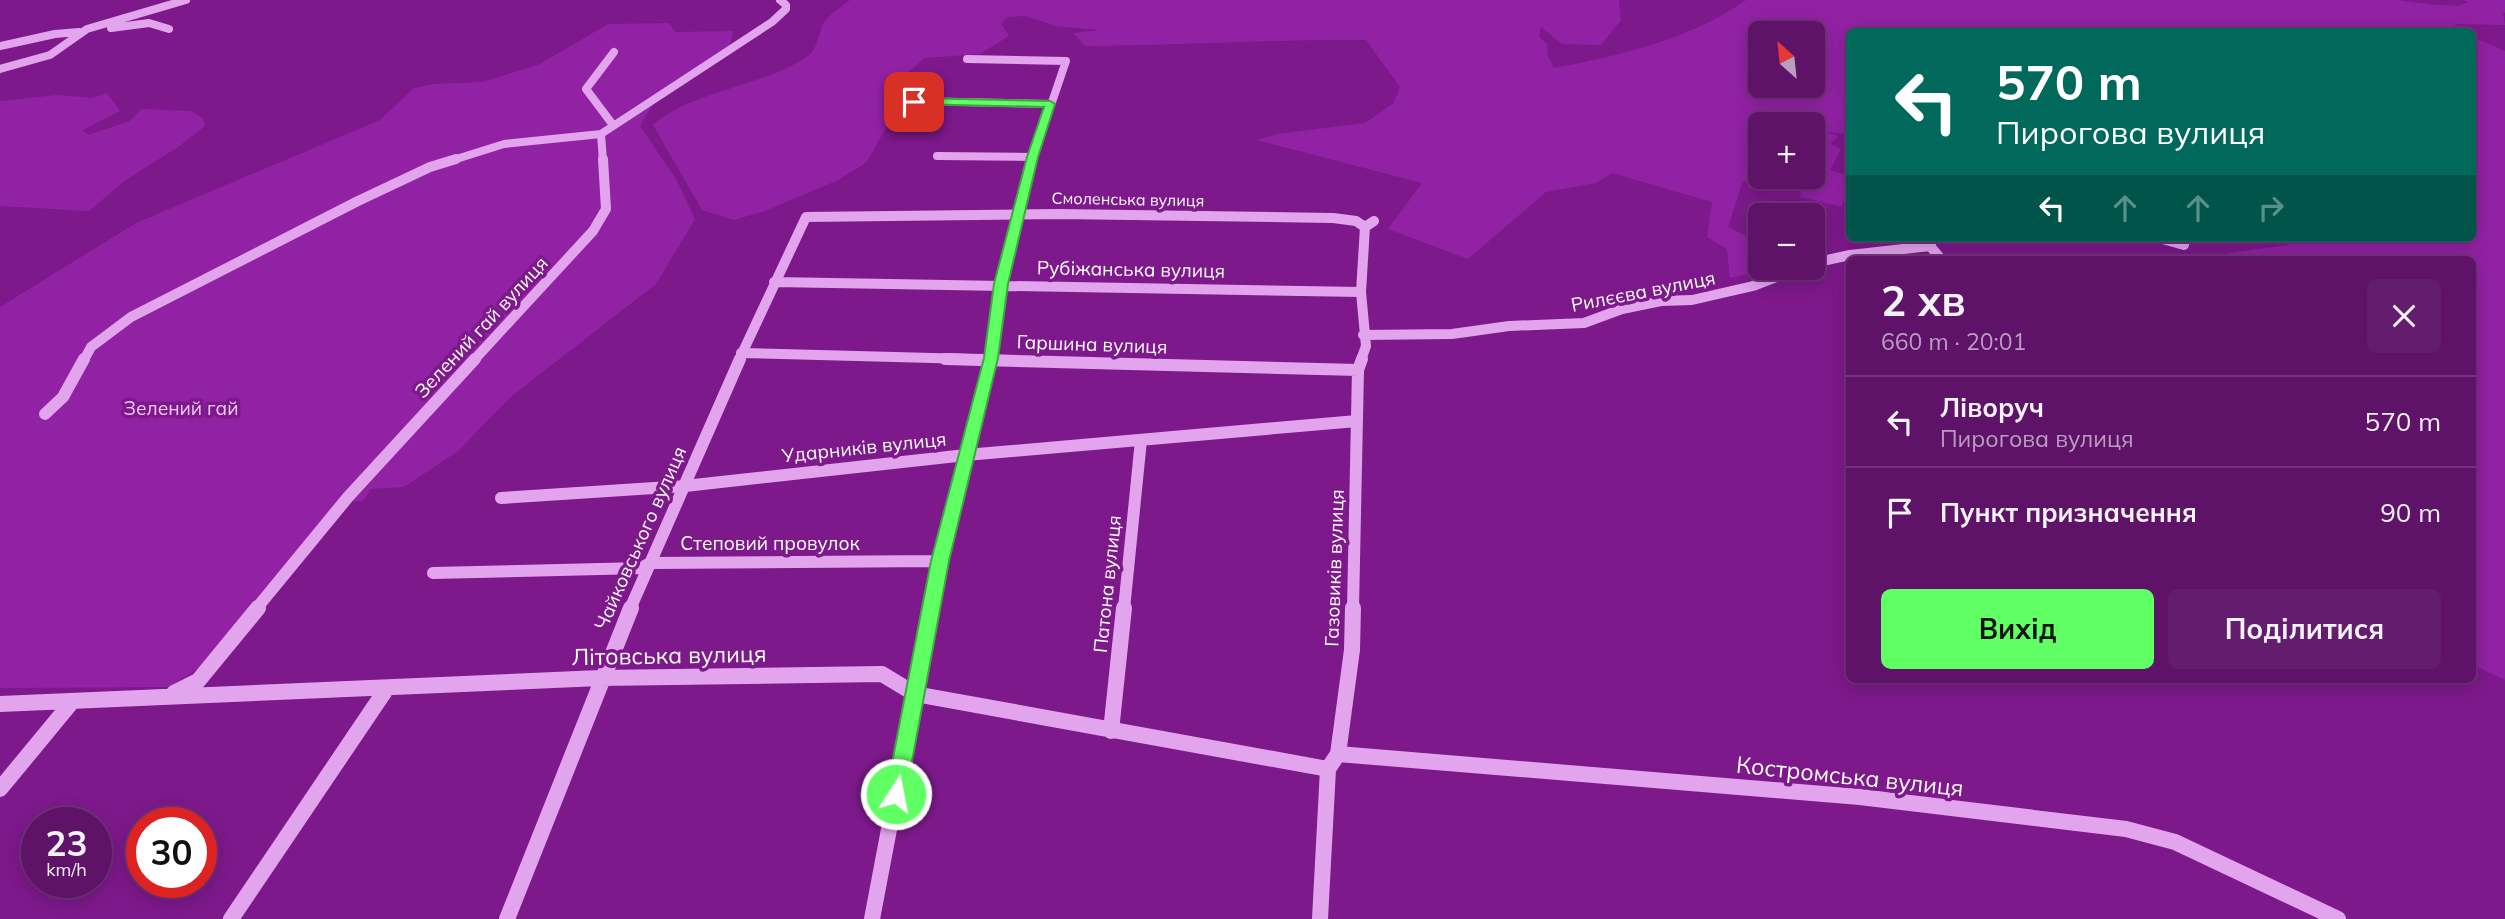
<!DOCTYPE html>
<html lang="uk">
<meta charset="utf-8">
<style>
:root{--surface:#5e1368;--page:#641c6e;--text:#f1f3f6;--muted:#b99ec0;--line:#73327c;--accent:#60ff64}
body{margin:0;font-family:Mulish,sans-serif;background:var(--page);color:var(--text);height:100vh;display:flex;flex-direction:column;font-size:26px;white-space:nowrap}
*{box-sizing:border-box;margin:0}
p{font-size:23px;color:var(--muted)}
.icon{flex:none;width:38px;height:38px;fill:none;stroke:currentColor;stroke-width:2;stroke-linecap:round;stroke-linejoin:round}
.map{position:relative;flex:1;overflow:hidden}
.panel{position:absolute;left:1846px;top:256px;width:630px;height:427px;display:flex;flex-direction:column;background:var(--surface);border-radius:10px;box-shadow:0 4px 18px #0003,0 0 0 2px var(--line)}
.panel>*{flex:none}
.hud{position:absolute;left:1846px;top:28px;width:630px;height:214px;border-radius:10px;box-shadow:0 4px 18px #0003,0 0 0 2px var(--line);background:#00695c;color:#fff;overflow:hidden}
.needle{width:46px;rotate:333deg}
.buttons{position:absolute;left:1748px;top:21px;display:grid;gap:14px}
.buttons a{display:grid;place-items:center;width:77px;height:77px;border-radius:10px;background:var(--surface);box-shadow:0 4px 18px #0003,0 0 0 2px var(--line);font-size:35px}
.speed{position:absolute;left:21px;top:807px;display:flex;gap:14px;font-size:35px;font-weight:700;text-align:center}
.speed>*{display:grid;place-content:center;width:91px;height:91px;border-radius:50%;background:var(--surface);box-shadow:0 4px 18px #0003,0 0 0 2px var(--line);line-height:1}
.speed small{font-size:18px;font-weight:400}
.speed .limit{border:10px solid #d22;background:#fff;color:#111}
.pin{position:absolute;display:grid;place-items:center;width:60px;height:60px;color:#fff;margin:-30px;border-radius:14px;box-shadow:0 4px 10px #0006}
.me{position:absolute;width:77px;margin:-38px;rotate:11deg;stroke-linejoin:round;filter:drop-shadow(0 0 5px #0008)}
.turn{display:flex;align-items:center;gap:24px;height:147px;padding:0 35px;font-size:32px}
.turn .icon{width:91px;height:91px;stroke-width:2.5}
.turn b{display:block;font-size:49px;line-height:60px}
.lanes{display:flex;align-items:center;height:66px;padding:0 35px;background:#0003;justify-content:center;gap:35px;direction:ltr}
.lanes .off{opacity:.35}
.round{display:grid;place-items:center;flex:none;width:74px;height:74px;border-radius:10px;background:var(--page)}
.overview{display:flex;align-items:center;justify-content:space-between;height:119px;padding:0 35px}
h1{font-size:42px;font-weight:700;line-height:52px}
.primary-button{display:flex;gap:14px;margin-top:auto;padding:14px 35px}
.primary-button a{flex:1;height:80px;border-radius:10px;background:var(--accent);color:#111;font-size:28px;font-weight:700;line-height:80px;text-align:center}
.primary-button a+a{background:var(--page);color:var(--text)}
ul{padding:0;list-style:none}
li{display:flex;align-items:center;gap:21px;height:91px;padding:0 35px;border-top:2px solid var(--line)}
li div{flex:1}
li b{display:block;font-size:26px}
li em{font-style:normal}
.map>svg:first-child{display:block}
.green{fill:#9222a4;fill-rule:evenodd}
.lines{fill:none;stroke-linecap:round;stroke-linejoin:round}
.minor-far3{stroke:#e3a4ee;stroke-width:8}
.minor-far2{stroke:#e3a4ee;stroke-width:10}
.minor-far1{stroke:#e3a4ee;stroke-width:12}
.minor{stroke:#e3a4ee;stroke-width:16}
.route{fill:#60ff64;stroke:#3ea641;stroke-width:2}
.labels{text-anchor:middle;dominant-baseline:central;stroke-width:7;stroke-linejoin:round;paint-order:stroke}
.far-street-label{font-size:16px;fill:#fff;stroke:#7d198b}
.street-label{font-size:19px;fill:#fff;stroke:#7d198b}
.park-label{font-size:19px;fill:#f3c9fa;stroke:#7d198b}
.near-street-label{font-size:23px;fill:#fff;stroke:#7d198b}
</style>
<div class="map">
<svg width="2505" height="919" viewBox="0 0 2505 919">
<rect width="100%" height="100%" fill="#7d198b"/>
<path class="green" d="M850 0H1619L1621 20 1601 45 1562 44 1541 27 1539 37 1547 44 1548 56 1554 68C1619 56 1691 39 1746 0H2398L2435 5 2458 6 2468 2 2463 0H2505V12L2503 14 2505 25 2454 24 2464 32H1850V129L1841 134 1822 131 1839 136 1830 144 1841 149 1830 170 1850 176 1842 207 1800 197 1802 186 1758 179 1743 181 1728 227 1760 243V268H1774L1730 278 1727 249 1707 237 1712 202 1612 173 1596 183 1546 192 1468 259 1388 229 1422 183 1257 140 1277 134 1365 123 1394 103 1400 87 1366 40C1272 39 1179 46 1085 46L1073 33 1100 30 1056 26 1025 16 1007 17 1001 24 1009 36 980 54 925 58 906 74 909 95 899 105 866 163 836 181 765 211 734 220 702 210 653 125C689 92 763 86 805 58 820 49 817 33 825 21 831 13 842 6 850 0ZM1760 33H1813V86H1760ZM1760 124H1813V177H1760Z
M669 23 675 32 733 31 730 46 660 92 640 126 676 179 695 219 656 284 513 395 458 451 404 487 371 489 363 501 337 502 207 663 169 687 0 688V307L136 223 380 120 414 88 434 84 482 82 538 65 608 24Z
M2473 37 2505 51V680L2473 665V259H2223L2229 253 2288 245 2291 238H2473Z
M107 93 120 111 83 130 88 135 130 121 141 109 191 111 203 118 205 126 178 147 126 180 89 211 0 206V101L57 95 92 98Z"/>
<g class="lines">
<path class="minor-far3" d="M111 28 149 23 169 29
M0 46 55 34 79 32
M967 59 1066 61 1032 161
M0 69 50 55 87 29 186 0
M914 101 1050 104
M613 125 586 89 614 52
M937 156 1033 157
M450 161 504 144 601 134
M603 161 601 134 772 22 786 9V5L780 0"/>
<path class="minor-far2" d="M1933 238 1930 246 1941 259
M2159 238 2184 245 2185 238
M1813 263 1850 255 1930 246
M774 282 1361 292
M1363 335 1452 334 1509 326 1584 323 1622 309 1661 301 1692 300 1753 286 1800 268
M741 353 1008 360
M84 360 91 347 131 317 358 201 430 167 456 159
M474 360 593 231 606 209 603 159
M739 360 806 217 1059 214 1333 218 1356 221 1365 227
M990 360 1001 284 1032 159
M1361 360 1366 346 1361 292 1365 227 1374 221"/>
<path class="minor-far1" d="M945 359 1358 370
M45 414 63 397 84 359
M501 498 685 486 966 455 1357 421
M433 573 641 568 650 563 940 561
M256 609 348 497 475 359
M630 609 740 359
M931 609 940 561 991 359
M1124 609 1141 440
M1353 609 1358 370 1362 359"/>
<path class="minor" d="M174 693 198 681 258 608
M0 704 600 678 882 674 915 694 1328 769
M1111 731 1124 608
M1338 754 1860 797 2126 829 2175 842 2338 919
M0 789 71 703
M231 919 387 688
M507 919 631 608
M872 919 931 608
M1320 919 1328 769 1338 754 1352 650 1353 608"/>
</g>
<path class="route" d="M914 98 1050 101 1055 104 1038 157 1008 284 998 358 949 561 906 794 903 800 896 803 889 800 886 794 931 561 984 358 994 284 1027 157 1044 107 911 104 909 102Z"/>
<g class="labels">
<g class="far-street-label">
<text transform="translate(1128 199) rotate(1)">Смоленська вулиця</text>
</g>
<g class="street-label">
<text transform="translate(1131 269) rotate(1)">Рубіжанська вулиця</text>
<text transform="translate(1643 291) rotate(-11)">Рилєєва вулиця</text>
<text transform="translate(481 327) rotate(-47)">Зелений гай вулиця</text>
<text transform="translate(1092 344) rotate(2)">Гаршина вулиця</text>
<text transform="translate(864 447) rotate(-6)">Ударників вулиця</text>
<text transform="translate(640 538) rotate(-66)">Чайковського вулиця</text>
<text x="770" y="543">Степовий провулок</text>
<text transform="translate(1334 568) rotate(-88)">Газовиків вулиця</text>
<text transform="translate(1107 584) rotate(-84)">Патона вулиця</text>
</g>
<g class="park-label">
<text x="181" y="408">Зелений гай</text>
</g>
<g class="near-street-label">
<text transform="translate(669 655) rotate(-1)">Літовська вулиця</text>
<text transform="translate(1850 776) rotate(6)">Костромська вулиця</text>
</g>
</g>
</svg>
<div class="buttons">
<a><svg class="needle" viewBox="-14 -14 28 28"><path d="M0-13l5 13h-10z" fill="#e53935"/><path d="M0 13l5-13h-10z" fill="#b99ec0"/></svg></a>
<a>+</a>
<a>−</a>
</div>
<div class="speed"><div>23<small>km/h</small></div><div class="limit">30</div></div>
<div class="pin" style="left:914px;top:102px;background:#d93025"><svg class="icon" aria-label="arrive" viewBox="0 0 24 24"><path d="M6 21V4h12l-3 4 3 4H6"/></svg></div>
<svg class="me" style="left:896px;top:794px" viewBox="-20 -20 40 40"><circle r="17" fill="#60ff64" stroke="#fff" stroke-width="3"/><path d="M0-11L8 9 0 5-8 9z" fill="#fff"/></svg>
<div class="hud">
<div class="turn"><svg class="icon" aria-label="left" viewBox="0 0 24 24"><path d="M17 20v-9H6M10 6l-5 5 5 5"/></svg><div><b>570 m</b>Пирогова вулиця</div></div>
<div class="lanes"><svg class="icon" aria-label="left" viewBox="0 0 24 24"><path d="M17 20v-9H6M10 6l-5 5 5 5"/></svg><svg class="icon off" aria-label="ahead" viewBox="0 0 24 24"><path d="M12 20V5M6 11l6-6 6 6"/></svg><svg class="icon off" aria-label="ahead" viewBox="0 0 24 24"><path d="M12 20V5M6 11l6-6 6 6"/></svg><svg class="icon off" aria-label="right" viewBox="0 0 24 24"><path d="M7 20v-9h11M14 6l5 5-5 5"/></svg></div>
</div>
<section class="panel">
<div class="overview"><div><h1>2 хв</h1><p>660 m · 20:01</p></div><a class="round"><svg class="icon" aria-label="close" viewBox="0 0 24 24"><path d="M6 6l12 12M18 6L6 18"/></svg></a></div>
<ul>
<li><svg class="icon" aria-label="left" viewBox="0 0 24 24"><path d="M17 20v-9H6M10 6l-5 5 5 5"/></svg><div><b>Ліворуч</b><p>Пирогова вулиця</p></div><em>570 m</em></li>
<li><svg class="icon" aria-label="arrive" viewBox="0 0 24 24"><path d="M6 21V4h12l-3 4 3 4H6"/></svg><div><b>Пункт призначення</b></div><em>90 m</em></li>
</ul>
<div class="primary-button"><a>Вихід</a><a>Поділитися</a></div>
</section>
</div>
